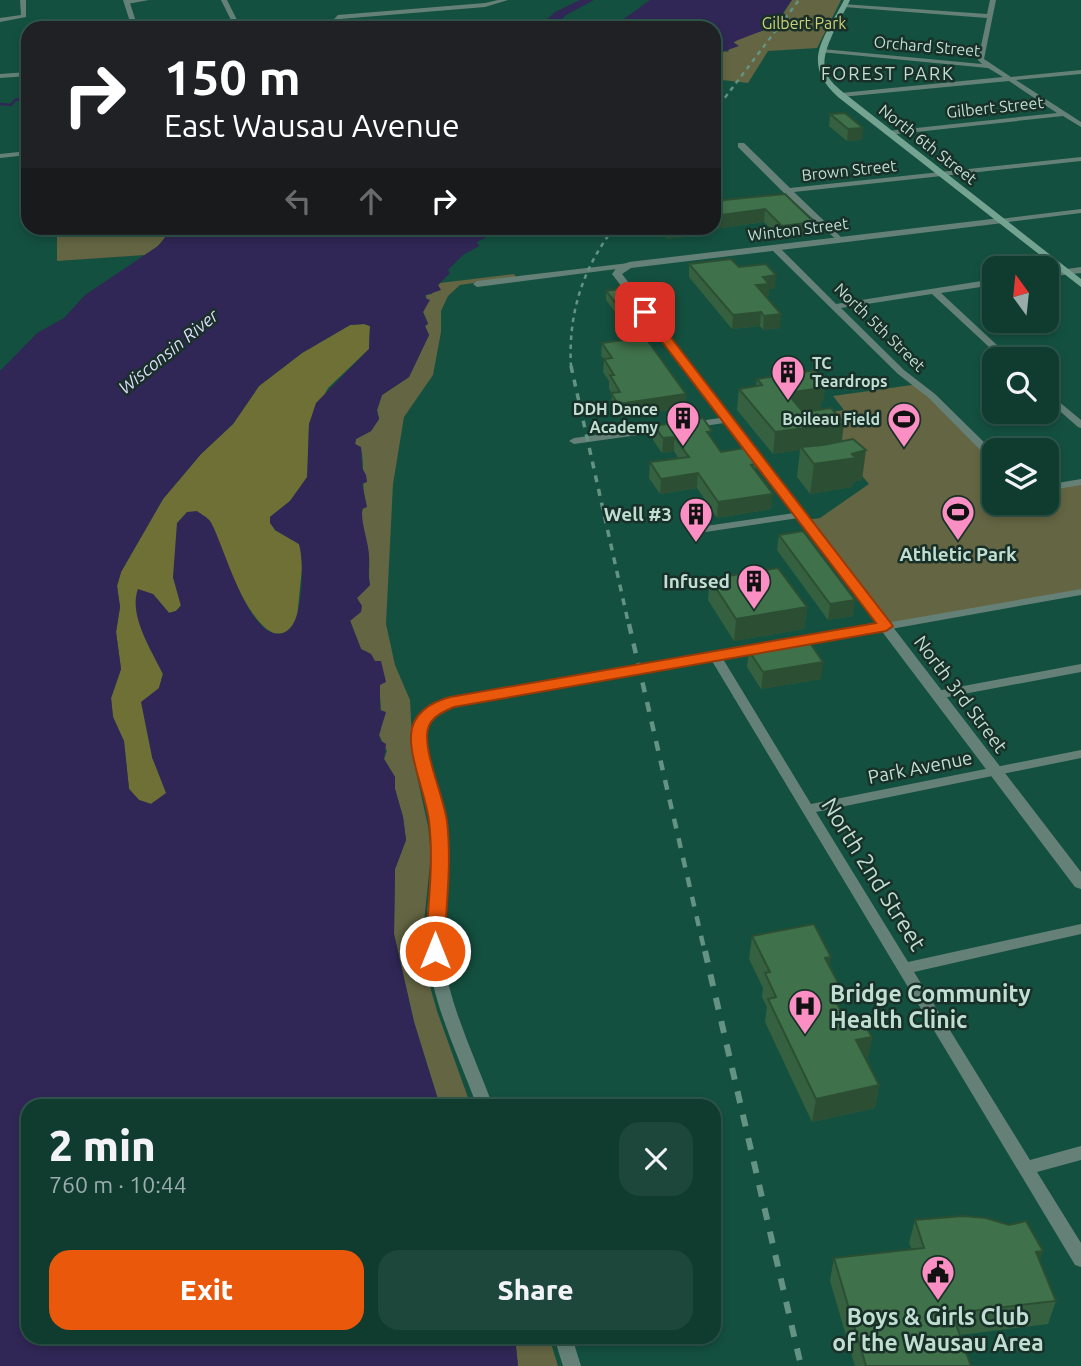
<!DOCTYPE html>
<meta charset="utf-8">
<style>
:root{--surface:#0f3c2f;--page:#1d473b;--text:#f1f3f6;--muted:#9badaa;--line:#2f564b;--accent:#ea580c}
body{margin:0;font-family:Ubuntu,sans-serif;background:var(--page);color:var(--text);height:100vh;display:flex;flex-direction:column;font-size:26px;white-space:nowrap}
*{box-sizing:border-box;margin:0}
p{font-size:23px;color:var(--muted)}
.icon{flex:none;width:38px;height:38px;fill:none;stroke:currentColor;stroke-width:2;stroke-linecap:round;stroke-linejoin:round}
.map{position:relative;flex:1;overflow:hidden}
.panel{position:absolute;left:21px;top:1099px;width:700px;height:245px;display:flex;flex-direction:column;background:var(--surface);border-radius:21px;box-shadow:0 4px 10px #0003,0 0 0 2px var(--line)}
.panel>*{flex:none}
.guide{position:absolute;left:21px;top:21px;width:700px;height:214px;border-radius:21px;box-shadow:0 4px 10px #0003,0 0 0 2px var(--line);background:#202124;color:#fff;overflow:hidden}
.needle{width:46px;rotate:345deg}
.controls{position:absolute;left:982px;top:256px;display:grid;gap:14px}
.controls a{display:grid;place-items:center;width:77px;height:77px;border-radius:14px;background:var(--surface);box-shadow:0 4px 10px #0003,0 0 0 2px var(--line);font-size:35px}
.pin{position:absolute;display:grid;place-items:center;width:60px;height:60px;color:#fff;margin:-30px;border-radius:14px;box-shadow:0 4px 10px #0006}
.me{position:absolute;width:77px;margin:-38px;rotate:0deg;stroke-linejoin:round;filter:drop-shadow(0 0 5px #0008)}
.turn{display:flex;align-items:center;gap:24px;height:147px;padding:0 28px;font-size:32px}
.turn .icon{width:91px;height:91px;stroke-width:2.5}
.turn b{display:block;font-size:49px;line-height:60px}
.lanes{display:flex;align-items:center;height:66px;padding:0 28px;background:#0003;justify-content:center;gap:35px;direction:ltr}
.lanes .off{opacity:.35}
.round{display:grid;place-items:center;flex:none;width:74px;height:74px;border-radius:21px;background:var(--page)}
.headline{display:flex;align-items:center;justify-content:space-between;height:119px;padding:0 28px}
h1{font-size:42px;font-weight:800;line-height:52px}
.action{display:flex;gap:14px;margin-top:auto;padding:14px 28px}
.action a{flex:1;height:80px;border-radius:21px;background:var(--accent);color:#fff;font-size:28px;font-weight:800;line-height:80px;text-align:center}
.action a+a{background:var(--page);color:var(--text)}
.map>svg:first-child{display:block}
.green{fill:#646543}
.forest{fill:#6f7035}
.water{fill:#302756;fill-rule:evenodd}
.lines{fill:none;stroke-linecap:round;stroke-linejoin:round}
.stream{stroke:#302756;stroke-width:2.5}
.minor{fill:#658177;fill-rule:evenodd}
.tertiary{fill:#658177;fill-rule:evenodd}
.secondary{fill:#75a392;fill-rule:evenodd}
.rail-far3{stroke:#649283;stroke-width:2.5;stroke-dasharray:4.5 4.5;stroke-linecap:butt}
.rail-far2{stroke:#649283;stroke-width:3.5;stroke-dasharray:7 7;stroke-linecap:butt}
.rail-far1{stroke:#649283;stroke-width:4.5;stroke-dasharray:10 10;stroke-linecap:butt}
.rail{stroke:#649283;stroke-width:6;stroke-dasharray:12 12;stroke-linecap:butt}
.wall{fill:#366140}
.shaded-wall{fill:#2c4f34}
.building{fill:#3f714a;stroke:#2c4f34;stroke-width:2}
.route{fill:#ea580c;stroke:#983908;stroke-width:2}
.labels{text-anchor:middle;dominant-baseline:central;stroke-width:5;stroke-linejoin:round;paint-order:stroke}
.far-park-label{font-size:16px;fill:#cdd078;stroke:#193028}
.far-street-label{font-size:16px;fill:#c1ded3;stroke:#193028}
.far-poi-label{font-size:16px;font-weight:bold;fill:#c1ded3;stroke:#193028;text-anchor:end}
.far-neighbourhood-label{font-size:18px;letter-spacing:2px;fill:#c1ded3;stroke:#193028}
.far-water-label{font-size:18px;font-style:italic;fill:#dcd9fa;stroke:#193028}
.poi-label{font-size:19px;font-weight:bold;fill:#c1ded3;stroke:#193028;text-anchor:end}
.street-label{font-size:19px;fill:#c1ded3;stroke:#193028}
.near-street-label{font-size:23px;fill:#c1ded3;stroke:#193028}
.near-poi-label{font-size:23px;font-weight:bold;fill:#c1ded3;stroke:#193028;text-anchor:start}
</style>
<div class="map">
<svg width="1081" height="1366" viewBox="0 0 1081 1366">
<rect width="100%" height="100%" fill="#14503f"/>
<path class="green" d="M792 0H841L817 48 768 51 748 83 714 79 715 56 723 51 728 52C735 33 755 36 771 27 780 22 786 8 792 0Z
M72 228H173L158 246 145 255 57 261V233Z
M514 274 516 277 460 285 448 296 441 311V332L433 375 404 417 393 484 386 624 395 665 410 700 413 758 428 826 431 854 423 932 425 969 437 1011 471 1106H440L414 1022 394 934 395 869 406 840 403 817 395 789V777L384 759 387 751 379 735C385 722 378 668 371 654L361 649 350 620 354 616 357 598 370 585C368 575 370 566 369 557 367 539 355 520 366 503 361 485 365 466 361 448L355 444 356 439 371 431 379 419 377 410 382 395 409 377 429 335 425 326 428 323 423 312 427 302 426 295 432 294 440 283Z
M919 384 994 458V502H1046L1047 489 1081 483V592L887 626 806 520 820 518 869 484 836 445 825 413 844 410 833 396Z
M515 1337H549L558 1366H518Z"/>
<path class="forest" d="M364 324 370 326 369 349 328 388 309 424 308 477 290 501 270 517 275 530 299 544 303 558 297 618C265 680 218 541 209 520L173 577 181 605 176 611 169 613 153 594 141 628 163 674 159 688 152 757 167 793 151 804 139 800 129 789 124 742 113 717 111 698 121 669 116 632 120 607 117 586 121 572 163 499 201 454 233 424 259 386 302 353 350 325Z"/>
<path class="water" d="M580 0H594L566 15 553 28H537L555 12Z
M650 0H792L772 27 733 42 739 46C731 49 721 51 714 58V28H604L621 21Z
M173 228H504L477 242 479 246 463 255 448 270 450 273 438 285 441 290 426 295 425 298 430 300 423 312 428 324 425 326 429 335 409 377 382 395 377 410 379 419 371 431 356 439 355 444 361 447 362 468 366 475 367 482 362 484 367 507 362 509C361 527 370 544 369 561 369 570 368 576 370 585L357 598 362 606 361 612 350 621 361 649 371 654 375 661H381L386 682 380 685V710L386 712 379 735 381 741 386 744 384 759 395 777V789L403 817 406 840 395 869 394 934 414 1022 440 1106H28V1337H515L518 1366H0V371L37 333 64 318 85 295 158 246ZM364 324 370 326 369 349 316 403 309 424 307 477 290 501 270 517V523L275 530 299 544C304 561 304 621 287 631 251 653 223 540 210 521 207 517 201 514 197 511L187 512 177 523 173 577 181 606 176 611 169 613 153 594 138 589C128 615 152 651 163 674L159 688 141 702 152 757 166 793 151 804 139 800 129 789 124 741 113 717 111 698 121 669 116 632 120 607 117 586 121 572 163 499 201 454 233 424 259 386 302 353 350 325Z"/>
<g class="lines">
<path class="stream" d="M0 104 11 105 15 100 28 97"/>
<path class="minor" d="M20 0H26V17L0 22V18L21 15Z
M149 0 127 4 124 2 129 0Z
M221 0H227L241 28H235Z
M498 0H508L485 7 340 19 343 28H337L333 20 338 15 485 3Z
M990 0H996L984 59 1011 77 1081 70V74L1016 80 1081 122V127L1063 116 888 135 884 133 888 131 1057 113 1009 81 841 97 838 95 841 93 1003 77 988 68 820 52 822 49 982 64 978 60 987 18 844 7 842 4 987 14Z
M28 72V76L0 78V74Z
M738 143H744L790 188 1081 157V161L794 192 842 238V242H839L784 193 738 147Z
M1081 209V213L1000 223 996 221 1000 219Z
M772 246H778L836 304 994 279V285L941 293 1012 359H1002L932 294 841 308 904 370 935 394 994 452V461L990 460 929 398 898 374 772 250Z
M629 263 633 265 632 267 477 287 473 284 477 281Z
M1081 267V273L1046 277V272Z
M1046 391 1081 420V428L1078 427 1046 399Z
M727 417 732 420 730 422 692 428 687 425 692 422Z
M671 425 674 426V430L574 444 569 441 574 438Z
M1081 479V485L1046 491V485Z
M801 512 805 513 806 515 805 517 692 534 687 531 692 528Z
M1081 589V595L723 659 811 804 1081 750V758L816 812 908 962 1081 924V934L914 972 1030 1160 1081 1146V1160L1037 1172 1081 1243V1267L1075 1265 712 661 450 707C442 710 433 714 429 722 415 748 442 802 445 831 450 870 438 909 442 949 448 1003 474 1055 493 1106H477C458 1055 432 1003 427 949 424 911 434 874 432 837 430 790 380 717 450 699Z
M1081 664V672L937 699 931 695 937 691Z
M554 1337H572L581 1366H563Z"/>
<path class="tertiary" d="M123 0H129L138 28H132Z
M28 151V155L0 158V154Z
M1000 218 1003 219V223L631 268 622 274 1081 872V889L1075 887 612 274 617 267 629 262Z"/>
<path class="secondary" d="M844 0H850C842 18 818 53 826 72 829 81 837 87 844 93L1081 279V287L838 97C800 62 824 39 844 0Z"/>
<path class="rail-far3" d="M714 112 799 0
M571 367C568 315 582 269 614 228"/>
<path class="rail-far2" d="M571 366 629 626"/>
<path class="rail-far1" d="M629 624 705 953"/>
<path class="rail" d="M705 951 801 1366"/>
</g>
<path class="wall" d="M830 114 862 140 847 141 829 126Z
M785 194 812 235 781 239 764 222 692 232V236L668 239 665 235 649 237 641 228H714Z
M689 264 739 267 775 289H769L768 297 767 298 780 328 763 330 760 326 732 329 689 277Z
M606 291 631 305V315L618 316 606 300Z
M602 343 686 394V408L617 417 611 407 612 393 609 389V381L603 372 604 359 601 356Z
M757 379 826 381 823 402H821L820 409 802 411 844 423 842 441 862 480 853 482 852 487 810 494 797 477 800 450 773 454 737 410 739 389 756 386Z
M654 426 712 439 721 452 756 464 755 471 771 509 717 518 697 488 660 494 649 478 650 462 678 458 674 451 662 453 653 440Z
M779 535 853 616 828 620 777 550Z
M710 579 807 607 804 629 734 641 708 600Z
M768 650 821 679 761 689 747 667 749 651Z
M752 936 830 966 839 1008 851 1030 872 1037 867 1060 879 1085 875 1108 812 1122 765 1022 767 1007 762 997 763 988 749 959Z
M915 1220 1040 1261 1056 1301 1048 1324 960 1335 971 1366H855L830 1281 834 1258 912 1250 909 1243Z"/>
<path class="shaded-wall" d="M863 128 862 140 847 141 848 129Z
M765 209 764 222 692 232V236L668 239V228H714V216Z
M814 222 812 235 781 239 782 226Z
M649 228H665V235L649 237Z
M776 275 775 289H769L768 297 755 299 756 285 763 277Z
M631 305V315L618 316 619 307Z
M761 312 760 326 732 329 733 315Z
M781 314 780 328 763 330 764 316Z
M826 381 823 402H821L820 409 785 414 787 393 817 382Z
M686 394V408L617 417 618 404Z
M844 423 841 444 801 447 800 450 773 454 775 432Z
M674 437V451L662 453 663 438Z
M866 450 862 480 853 482 852 487 810 494 814 464Z
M698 473 697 488 660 494 661 479Z
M773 494 771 509 717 518 718 502Z
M855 600 853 616 828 620 830 604Z
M807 607 804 629 734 641 736 619Z
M823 662 821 679 761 689 763 672Z
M831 957 828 980 825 958Z
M842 990 838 1013 831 992Z
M872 1037 867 1060 852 1064 856 1040Z
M879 1085 875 1108 812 1122 816 1099Z
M1043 1251 1035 1274 1036 1252Z"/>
<path class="building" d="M845 113 863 128 848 129 830 114Z
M785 194 814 222 782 226 765 209 714 216V201Z
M731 259 739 267 766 264 776 275 763 277 769 284 756 285 781 314 764 316 761 312 733 315 689 264Z
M618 289 631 305 619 307 606 291Z
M645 337 686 394 618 404 611 393 620 392 610 375H614L604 359 612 358 602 343Z
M816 370 826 381 817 382 822 388 787 393 803 412 831 408 844 423 775 432 739 389 762 385 757 379Z
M703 418 712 431 707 432 721 452 744 448 756 464 751 465 773 494 718 502 698 473 661 479 650 462 689 457 674 437 663 438 654 426Z
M853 439 866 450 852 454 856 458 814 464 801 447 823 445Z
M803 531 855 600 830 604 779 535Z
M778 568 807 607 736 619 710 579Z
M810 643 823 662 763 672 749 651 766 648 768 650Z
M814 924 831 957 825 958 842 990 831 992 851 1030 866 1027 872 1037 856 1040 879 1085 816 1099 768 999 776 997 765 973 770 972 752 936Z
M963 1216 986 1218 1009 1225 1026 1221 1043 1251 1036 1252 1056 1301 952 1313 971 1366H866L834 1258 924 1248 915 1220Z"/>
<path class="route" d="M641 309H649L893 626 886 631 454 707C440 713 427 719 427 736 427 761 443 795 447 821 452 863 446 908 444 951L442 956H428L425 951C428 908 434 863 429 821 426 796 410 760 411 736 411 714 431 702 450 697L876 623 641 314Z"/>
<defs>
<symbol id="building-pin" viewBox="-11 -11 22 30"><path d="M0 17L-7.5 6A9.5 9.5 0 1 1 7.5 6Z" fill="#fb8fc4" stroke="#193028"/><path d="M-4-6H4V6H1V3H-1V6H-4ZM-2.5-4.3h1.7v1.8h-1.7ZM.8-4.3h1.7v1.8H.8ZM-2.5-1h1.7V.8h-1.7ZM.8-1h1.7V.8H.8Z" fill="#111"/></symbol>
<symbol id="stadium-pin" viewBox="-11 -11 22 30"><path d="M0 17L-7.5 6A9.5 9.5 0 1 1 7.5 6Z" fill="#fb8fc4" stroke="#193028"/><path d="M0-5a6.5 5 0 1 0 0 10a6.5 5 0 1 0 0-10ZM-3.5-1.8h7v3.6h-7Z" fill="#111"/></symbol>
<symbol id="hospital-pin" viewBox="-11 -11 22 30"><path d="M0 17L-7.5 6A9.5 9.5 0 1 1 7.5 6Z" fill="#fb8fc4" stroke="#193028"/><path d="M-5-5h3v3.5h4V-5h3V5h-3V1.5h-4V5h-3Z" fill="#111"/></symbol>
<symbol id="civic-pin" viewBox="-11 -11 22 30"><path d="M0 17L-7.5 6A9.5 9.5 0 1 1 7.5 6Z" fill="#fb8fc4" stroke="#193028"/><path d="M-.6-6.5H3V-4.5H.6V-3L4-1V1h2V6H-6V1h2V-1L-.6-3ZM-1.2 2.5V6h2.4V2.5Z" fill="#111"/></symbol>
</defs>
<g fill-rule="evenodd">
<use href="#building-pin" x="769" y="353" width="38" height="52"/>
<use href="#building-pin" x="664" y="399" width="38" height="52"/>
<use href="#stadium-pin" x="885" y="400" width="38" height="52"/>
<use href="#stadium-pin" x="939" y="493" width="38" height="52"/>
<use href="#building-pin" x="677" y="495" width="38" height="52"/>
<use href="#building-pin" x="735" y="562" width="38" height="52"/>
<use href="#hospital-pin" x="786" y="987" width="38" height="52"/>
<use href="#civic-pin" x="919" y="1253" width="38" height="52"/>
</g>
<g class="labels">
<g class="far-park-label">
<text x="804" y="23">Gilbert Park</text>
</g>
<g class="far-street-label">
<text transform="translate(927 46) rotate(5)">Orchard Street</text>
<text transform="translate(995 107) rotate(-6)">Gilbert Street</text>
<text transform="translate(928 144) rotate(38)">North 6th Street</text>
<text transform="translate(849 170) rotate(-6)">Brown Street</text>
<text transform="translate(798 229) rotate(-7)">Winton Street</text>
<text transform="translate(880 327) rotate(44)">North 5th Street</text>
</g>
<g class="far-poi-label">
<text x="812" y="363" text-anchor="start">TC<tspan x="812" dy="18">Teardrops</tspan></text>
<text x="658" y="409">DDH Dance<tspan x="658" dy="18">Academy</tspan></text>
<text x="880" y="419">Boileau Field</text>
</g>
<g class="far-neighbourhood-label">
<text x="888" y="73">FOREST PARK</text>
</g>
<g class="far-water-label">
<text transform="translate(168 351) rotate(-39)">Wisconsin River</text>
</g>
<g class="poi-label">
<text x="672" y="514">Well #3</text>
<text x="958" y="554" text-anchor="middle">Athletic Park</text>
<text x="730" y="581">Infused</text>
</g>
<g class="street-label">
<text transform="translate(961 694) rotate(53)">North 3rd Street</text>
<text transform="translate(920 767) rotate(-11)">Park Avenue</text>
</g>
<g class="near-street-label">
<text transform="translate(874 874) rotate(58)">North 2nd Street</text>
</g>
<g class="near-poi-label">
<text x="830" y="993">Bridge Community<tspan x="830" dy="26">Health Clinic</tspan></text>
<text x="938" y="1316" text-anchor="middle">Boys &amp; Girls Club<tspan x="938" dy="26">of the Wausau Area</tspan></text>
</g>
</g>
</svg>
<div class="controls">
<a><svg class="needle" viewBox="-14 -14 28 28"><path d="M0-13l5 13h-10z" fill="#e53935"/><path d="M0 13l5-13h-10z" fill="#9badaa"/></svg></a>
<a><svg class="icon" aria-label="search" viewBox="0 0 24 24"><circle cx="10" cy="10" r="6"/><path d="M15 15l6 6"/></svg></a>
<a><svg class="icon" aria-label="layers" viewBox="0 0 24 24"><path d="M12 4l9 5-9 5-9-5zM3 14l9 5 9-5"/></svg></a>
</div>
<div class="pin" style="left:645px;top:312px;background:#d93025"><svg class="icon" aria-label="arrive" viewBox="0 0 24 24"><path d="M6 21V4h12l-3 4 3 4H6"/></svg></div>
<svg class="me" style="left:435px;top:951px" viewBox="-20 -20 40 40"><circle r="17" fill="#ea580c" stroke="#fff" stroke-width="3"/><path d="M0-11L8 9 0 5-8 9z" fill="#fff"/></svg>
<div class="guide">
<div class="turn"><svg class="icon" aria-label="right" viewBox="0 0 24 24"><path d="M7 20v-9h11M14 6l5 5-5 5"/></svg><div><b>150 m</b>East Wausau Avenue</div></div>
<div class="lanes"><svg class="icon off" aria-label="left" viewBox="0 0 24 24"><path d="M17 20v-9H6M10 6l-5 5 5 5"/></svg><svg class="icon off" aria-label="ahead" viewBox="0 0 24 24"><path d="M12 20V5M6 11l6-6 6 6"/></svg><svg class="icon" aria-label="right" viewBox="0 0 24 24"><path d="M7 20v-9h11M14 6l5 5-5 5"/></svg></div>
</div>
<section class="panel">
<div class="headline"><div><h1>2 min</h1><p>760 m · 10:44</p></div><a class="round"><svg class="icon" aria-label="close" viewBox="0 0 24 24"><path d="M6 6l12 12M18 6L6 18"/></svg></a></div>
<div class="action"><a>Exit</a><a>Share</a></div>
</section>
</div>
